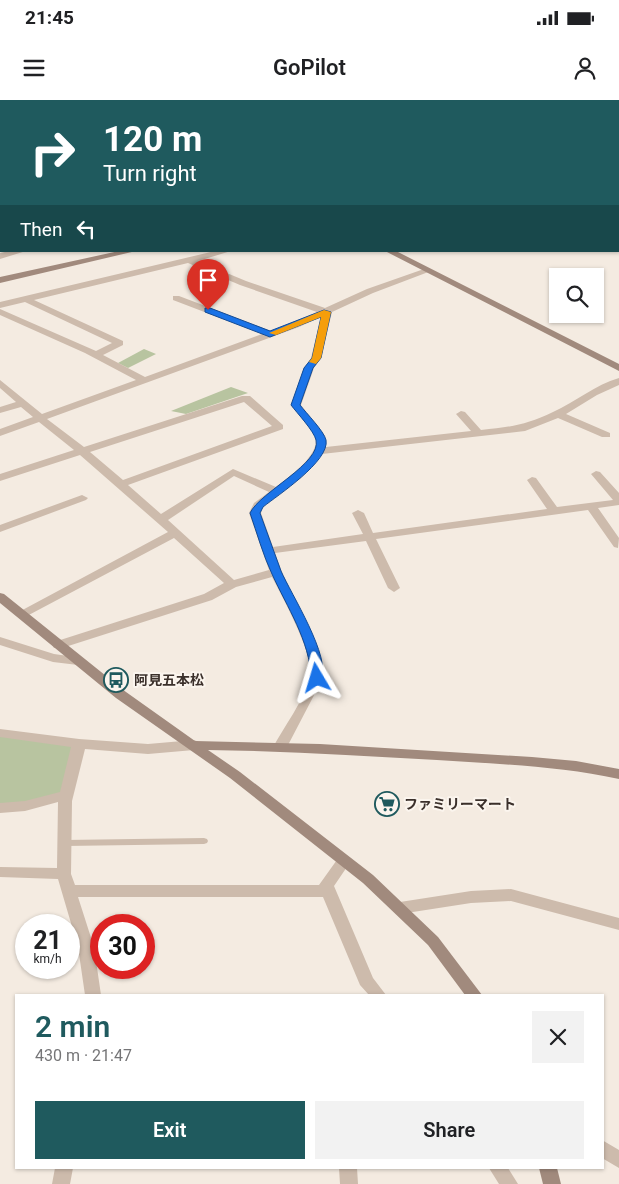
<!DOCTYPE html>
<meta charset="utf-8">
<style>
:root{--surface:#fff;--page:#f2f2f2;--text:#202124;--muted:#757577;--accent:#1f5a5e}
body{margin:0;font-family:Roboto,"Noto Sans JP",sans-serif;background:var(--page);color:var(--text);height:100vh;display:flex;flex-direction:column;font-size:19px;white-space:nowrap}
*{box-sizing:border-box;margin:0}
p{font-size:16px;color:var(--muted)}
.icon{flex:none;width:28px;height:28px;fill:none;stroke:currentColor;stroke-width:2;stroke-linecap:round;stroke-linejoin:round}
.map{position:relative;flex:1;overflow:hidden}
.panel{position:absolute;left:15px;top:894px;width:589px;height:175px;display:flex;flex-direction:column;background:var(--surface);border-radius:0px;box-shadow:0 1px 4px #0004}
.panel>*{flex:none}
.banner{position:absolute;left:0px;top:0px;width:620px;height:152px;box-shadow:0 1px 4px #0004;background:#1f5a5e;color:#fff;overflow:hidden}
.tools{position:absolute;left:549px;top:168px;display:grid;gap:10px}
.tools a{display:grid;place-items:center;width:55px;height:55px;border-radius:0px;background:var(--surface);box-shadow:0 1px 4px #0004;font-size:25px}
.speed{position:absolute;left:15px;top:814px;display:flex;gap:10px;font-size:25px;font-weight:700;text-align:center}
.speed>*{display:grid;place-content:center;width:65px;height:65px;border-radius:50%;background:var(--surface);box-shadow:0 1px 4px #0004;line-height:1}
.speed small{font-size:12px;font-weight:400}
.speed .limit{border:8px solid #d22;background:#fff;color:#111}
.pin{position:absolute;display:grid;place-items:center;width:42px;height:42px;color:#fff;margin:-51px -21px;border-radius:50% 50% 50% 0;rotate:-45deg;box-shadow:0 0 5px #0007}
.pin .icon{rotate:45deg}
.me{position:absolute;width:55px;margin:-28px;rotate:353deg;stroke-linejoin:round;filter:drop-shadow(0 0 4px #0008)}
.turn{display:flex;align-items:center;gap:18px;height:105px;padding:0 20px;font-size:22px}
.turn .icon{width:65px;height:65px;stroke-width:2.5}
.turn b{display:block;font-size:35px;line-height:42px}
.then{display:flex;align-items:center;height:48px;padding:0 20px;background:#0003;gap:10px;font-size:19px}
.round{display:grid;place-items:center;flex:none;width:52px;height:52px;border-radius:0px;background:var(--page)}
.overview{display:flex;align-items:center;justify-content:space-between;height:85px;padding:0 20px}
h1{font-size:30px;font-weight:600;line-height:38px;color:var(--accent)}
.action{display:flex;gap:10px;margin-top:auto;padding:10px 20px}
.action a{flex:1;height:58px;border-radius:0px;background:var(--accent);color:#fff;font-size:20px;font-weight:600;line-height:58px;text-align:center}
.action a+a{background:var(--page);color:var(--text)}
.status{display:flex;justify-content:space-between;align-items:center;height:35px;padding:0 25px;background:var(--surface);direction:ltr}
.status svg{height:14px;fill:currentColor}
header{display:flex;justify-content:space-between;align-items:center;height:65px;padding:0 20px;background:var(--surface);font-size:22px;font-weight:600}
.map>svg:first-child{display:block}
.green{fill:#b8c4a0}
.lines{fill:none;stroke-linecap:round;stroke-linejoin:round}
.lane{fill:#cdbbac;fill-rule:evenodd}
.street{fill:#cdbbac;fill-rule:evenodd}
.secondary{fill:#a18a7d;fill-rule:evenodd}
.route{fill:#1a73e8;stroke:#114b97}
.slow{fill:#f59e0b}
.labels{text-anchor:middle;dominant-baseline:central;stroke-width:4;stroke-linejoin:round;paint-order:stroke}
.poi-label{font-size:14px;font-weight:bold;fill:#3b302b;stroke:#fbf5ee;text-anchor:start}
</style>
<div class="status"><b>21:45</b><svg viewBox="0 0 49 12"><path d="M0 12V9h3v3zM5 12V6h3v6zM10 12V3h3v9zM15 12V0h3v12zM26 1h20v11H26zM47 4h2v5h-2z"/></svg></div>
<header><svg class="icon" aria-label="menu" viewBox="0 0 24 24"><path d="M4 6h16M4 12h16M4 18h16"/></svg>GoPilot<svg class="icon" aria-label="person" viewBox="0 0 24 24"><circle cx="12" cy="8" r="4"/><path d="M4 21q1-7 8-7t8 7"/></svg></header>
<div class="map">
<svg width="619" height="1084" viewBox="0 0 619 1084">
<rect width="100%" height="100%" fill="#f4ebe1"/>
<path class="green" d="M144 249 156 254 128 268 118 263Z
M231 287 248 293 186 314 171 311Z
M0 633 79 644 66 695 0 708Z"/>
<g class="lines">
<path class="lane" d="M204 738 207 739 208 741 207 743 204 744 65 746 62 745 61 743 62 741 65 740Z"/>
<path class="street" d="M44 0H53L54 1H45Z
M304 0H322L323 1H304Z
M0 1H2L1 6H0Z
M0 49H1V53H0Z
M0 94H1V98H0Z
M0 110H1V114H0Z
M0 122H1V126H0Z
M10 151H26L0 159V153Z
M215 151H231L198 161 246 181 325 208 367 189 424 169 431 171 373 193 332 212 321 258 314 268 301 305 325 336 326 347 471 331 456 314 461 311 465 312 481 330C510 327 526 325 553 312 575 302 595 285 619 278V285L597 295 566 314 610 333V337H602L558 318 525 331 322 354 301 378 263 407 261 413 273 447 363 434 352 413 358 410 364 413 373 433 547 409 527 380 532 377 536 378 557 407 613 400 591 374 596 371 600 372 619 393V405L598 408 619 438 618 448 614 447 588 410 376 439 400 488 394 492 388 488 366 441 275 453 282 472 316 543 322 562 323 578 287 647 280 652 273 647C285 626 302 602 310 580 317 559 282 497 272 477L236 487 212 500 62 548H54L52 545 54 542 204 494 224 483 174 438 25 517 21 518 15 514 168 432 80 355 0 381V374L74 350 39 322 0 336V329L33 317 21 307 0 313V307L16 302 0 288V280L42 314 136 280 85 253 0 215V209L96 251 112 243 25 202 0 208V202ZM188 163 240 185 317 212 271 231 179 196H173V200L262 234 145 277 103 255 123 245V241L34 200ZM321 217 311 258 304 268 291 305C298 315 310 325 315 336 322 354 288 378 276 387L233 369 161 414 128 385 283 329V325L250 296H242L84 347 47 319 299 227ZM244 302 272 326 123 380 90 352ZM234 376 269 392 254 403 249 413 269 470 234 480 168 420Z
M82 395 88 398 86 400 0 432V425Z
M0 537 54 554 82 558 84 561 78 565 53 562 0 545Z
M0 629 79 639 148 644 194 640 199 642 201 645 199 648 194 650 148 654 85 649 72 701 71 774 75 785H319L339 757H349L351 761 334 786 373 878 386 895H369L360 885 323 797H78L94 847 101 895H85L78 847 58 779 0 777V767L57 768 58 702 25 711 0 713V703L25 701 60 692 71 647 0 637Z
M511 789 619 818V830L511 801 471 803 400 814 395 812 392 808 395 804 400 802 471 791Z
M602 1040 619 1050V1068L602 1058Z
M55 1068H73L70 1084H52Z
M339 1068H357L358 1084H340Z
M489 1068H508L518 1084H499Z"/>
<path class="secondary" d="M123 0H132L133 1H124Z
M575 0H583V1H576Z
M119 151H136L0 183V177Z
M385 151H396L619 264V271Z
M0 493 4 494 126 592 195 641 320 644 532 657 576 661 619 669V679C559 666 498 664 437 660 361 656 285 651 208 650L240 672 373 775 438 837 482 895H465L428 845 363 783 230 678 116 598 0 503Z
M539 1068H557L561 1084H543Z"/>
</g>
<path class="route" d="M205 208H210L270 231 324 210 331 212 321 258 313 268 300 305C306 313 324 331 326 340 330 361 278 395 263 407L260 413C267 432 274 452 281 471 291 494 332 558 321 580L317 581 311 578C310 541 287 507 272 474 263 455 257 433 250 413 260 392 322 363 316 340 314 331 297 313 291 305L304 268 312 258 321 217 270 237 205 212Z"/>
<path class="slow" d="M324 210 331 212 321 258 316 264 309 262 312 258 321 217 276 235 269 233Z"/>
<defs>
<symbol id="bus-ring" viewBox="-11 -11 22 22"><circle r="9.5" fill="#fbf5ee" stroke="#1f5a5e" stroke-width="1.5"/><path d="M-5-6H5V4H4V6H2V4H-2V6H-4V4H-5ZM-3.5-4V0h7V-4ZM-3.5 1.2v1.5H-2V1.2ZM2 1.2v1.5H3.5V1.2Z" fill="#1f5a5e"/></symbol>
<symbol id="supermarket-ring" viewBox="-11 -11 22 22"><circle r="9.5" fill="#fbf5ee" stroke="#1f5a5e" stroke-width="1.5"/><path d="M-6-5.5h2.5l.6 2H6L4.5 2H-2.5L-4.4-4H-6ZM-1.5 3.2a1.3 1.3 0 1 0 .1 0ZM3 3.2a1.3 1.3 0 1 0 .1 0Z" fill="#1f5a5e"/></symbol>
</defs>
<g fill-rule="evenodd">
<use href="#bus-ring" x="102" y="566" width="28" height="28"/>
<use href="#supermarket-ring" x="373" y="690" width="28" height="28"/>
</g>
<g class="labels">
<g class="poi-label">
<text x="134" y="580">阿見五本松</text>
<text x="404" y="704">ファミリーマート</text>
</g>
</g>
</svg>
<div class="tools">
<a><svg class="icon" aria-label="search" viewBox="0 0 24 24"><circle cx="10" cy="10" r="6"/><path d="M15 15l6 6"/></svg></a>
</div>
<div class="speed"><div>21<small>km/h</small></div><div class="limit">30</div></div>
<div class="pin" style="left:208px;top:210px;background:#d93025"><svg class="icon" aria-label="arrive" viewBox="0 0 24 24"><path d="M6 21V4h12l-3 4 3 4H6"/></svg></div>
<svg class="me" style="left:317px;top:578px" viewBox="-20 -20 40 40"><path d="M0-17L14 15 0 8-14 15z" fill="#1a73e8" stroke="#fff" stroke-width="4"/></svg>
<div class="banner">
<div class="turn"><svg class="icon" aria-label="right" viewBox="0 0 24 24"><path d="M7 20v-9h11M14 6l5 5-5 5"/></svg><div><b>120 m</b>Turn right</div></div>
<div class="then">Then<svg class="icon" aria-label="left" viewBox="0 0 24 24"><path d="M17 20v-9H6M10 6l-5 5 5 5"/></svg></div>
</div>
<section class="panel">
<div class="overview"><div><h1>2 min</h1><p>430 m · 21:47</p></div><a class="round"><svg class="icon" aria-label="close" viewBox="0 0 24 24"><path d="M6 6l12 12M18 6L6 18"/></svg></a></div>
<div class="action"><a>Exit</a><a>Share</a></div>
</section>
</div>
